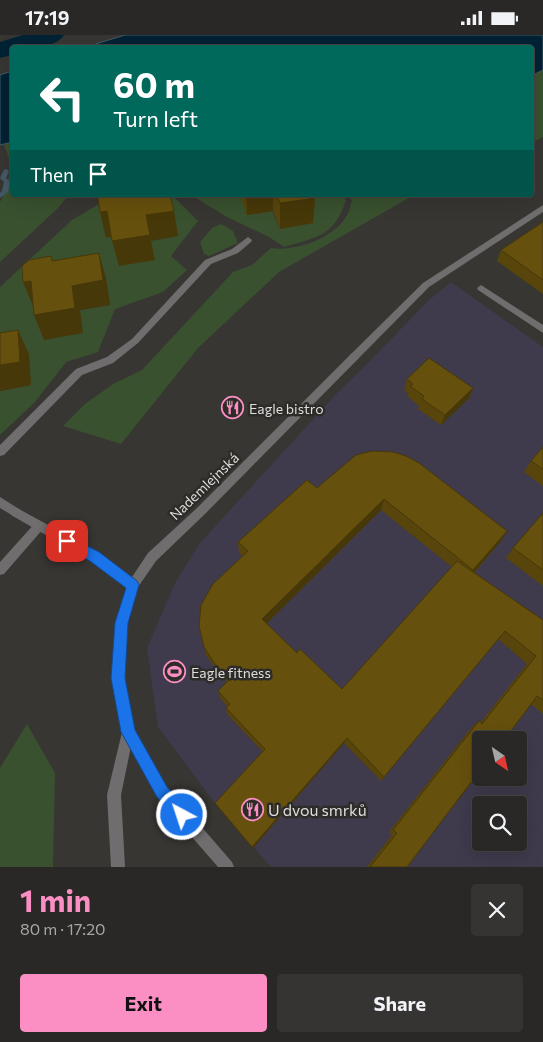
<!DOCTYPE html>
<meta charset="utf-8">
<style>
:root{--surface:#292826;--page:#353432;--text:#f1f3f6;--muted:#a5a6a7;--line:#454443;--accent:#fb8fc3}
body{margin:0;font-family:Commissioner,sans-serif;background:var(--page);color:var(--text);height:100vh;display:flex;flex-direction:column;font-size:19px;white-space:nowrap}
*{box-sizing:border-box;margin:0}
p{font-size:16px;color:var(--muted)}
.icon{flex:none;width:28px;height:28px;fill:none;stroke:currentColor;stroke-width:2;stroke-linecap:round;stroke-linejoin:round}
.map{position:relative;height:832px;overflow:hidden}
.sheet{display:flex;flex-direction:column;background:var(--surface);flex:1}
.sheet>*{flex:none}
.banner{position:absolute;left:10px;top:10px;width:524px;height:152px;border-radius:5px;box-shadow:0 5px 20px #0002,0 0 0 1px var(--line);background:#00695c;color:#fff;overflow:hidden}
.needle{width:32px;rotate:146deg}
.fabs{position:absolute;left:472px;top:696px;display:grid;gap:10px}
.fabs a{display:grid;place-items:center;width:55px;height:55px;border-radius:5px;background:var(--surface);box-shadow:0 5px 20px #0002,0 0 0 1px var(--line);font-size:25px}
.pin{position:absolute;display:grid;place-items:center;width:42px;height:42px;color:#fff;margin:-21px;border-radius:10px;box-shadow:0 2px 8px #0006}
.me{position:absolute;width:55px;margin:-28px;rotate:320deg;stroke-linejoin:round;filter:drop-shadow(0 0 4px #0008)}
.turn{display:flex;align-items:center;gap:18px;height:105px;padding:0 20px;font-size:22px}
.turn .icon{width:65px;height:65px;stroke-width:2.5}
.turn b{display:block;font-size:35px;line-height:42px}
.then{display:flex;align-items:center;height:48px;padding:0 20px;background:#0003;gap:10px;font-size:19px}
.round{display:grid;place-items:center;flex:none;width:52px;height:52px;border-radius:5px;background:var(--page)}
.head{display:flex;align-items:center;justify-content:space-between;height:85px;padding:0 20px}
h1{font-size:30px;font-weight:700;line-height:38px;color:var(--accent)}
.cta{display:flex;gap:10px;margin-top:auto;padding:10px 20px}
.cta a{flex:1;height:58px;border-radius:5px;background:var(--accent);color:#111;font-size:20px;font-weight:700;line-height:58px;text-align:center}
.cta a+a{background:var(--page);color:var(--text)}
.status{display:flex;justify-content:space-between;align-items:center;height:35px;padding:0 25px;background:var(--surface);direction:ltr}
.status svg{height:14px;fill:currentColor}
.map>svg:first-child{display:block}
.industrial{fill:#3f3a4c;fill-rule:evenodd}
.green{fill:#39512f;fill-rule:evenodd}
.water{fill:#012234;stroke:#445a66}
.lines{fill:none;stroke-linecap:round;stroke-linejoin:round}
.stream{fill:#445a66;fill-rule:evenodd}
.river{fill:#012234;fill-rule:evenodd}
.service{fill:#6f6d6d;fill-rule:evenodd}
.minor{fill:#6f6d6d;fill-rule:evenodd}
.wall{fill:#58450b;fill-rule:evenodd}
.shaded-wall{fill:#473809}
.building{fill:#66500d;stroke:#473809}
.route{fill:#1a73e8;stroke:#114b97}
.labels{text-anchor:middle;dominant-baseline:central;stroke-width:5;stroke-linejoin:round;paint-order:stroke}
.poi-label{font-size:14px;fill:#dfdedc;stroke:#2d2c29;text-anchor:start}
.street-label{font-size:14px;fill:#dfdedc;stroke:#2d2c29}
.near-poi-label{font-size:16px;fill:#dfdedc;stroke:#2d2c29;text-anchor:start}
</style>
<div class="status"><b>17:19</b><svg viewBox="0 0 49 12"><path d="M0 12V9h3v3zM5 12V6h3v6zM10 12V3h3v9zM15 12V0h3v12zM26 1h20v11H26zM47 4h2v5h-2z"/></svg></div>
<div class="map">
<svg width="543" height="832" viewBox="0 0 543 832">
<rect width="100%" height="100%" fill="#373633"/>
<path class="industrial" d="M451 247 543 312V832H271L217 771 158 692 147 613 175 548 199 509 338 357 368 328 429 265ZM481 705H519V742H481ZM481 770H519V808H481Z"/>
<path class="green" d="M543 35V102L531 108V41Z
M12 107V160H69L57 174 0 227V167L5 157 12 130 4 110Z
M142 160H172L198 186 171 221 187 235 163 257 115 274 98 317 66 327 35 367 0 400V356L31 350 0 324V252L72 185 104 166ZM106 247 110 270 80 275 43 301Z
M191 160H241L247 180 272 176 280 194 309 160H342L346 165C334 202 317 202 284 212L269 202 227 182Z
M348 160H414L279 237 198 313 121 409 63 391 85 369 113 349 142 335 233 237 252 230 271 213C295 217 335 203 347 180 350 176 350 170 352 165Z
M221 189 233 196 238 208 209 221 204 219 200 207 212 193Z
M27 689 55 738 53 832H0V733Z"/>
<path class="water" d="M125 0H543V35L531 41V12H86Z
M12 36V107L0 110V40Z"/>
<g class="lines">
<path class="stream" d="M6 134 9 136 6 143 10 146 8 157 0 163V158L2 156 4 147 0 143 4 135Z"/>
<path class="river" d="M23 0H64C54 15 28 12 12 12V20L0 23V7Z"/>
<path class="service" d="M543 170V177L429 252 357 325H351L349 322 351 319 423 248Z
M248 202 252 205 251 207 238 218 211 229 138 308 113 328 82 340 4 420 0 421V410L76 334 107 322 132 304 205 225 232 214Z
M481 250 543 290V298L478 255 477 253Z
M0 462 19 474 20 477 19 480 15 482 0 473Z
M39 486 43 488 44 491 43 494 4 539 0 540V527L35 488Z
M128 691 132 693 134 697 121 760 125 832H111L107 760 122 697 124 693Z"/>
<path class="minor" d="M354 318 359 322 357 325 205 479 156 526 138 552 127 588 124 643 134 695 167 752 232 827 234 832H218L157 762 122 697 112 643 115 588 127 552 91 526 11 480 10 477 11 474 15 472 19 474 99 518 132 542 148 518 197 473 351 319Z"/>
</g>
<path class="wall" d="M240 160H314L315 163 313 188 280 194 273 176 247 180Z
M543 187V259L497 226 501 215Z
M407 344 473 353 469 363 441 390 418 374 419 371 407 361 408 358 404 355Z
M543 412V451L524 437 531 426Z
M356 420 501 506 474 538 543 585V679L531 669 407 832H367L392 800 389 797 472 692 479 686 481 687 527 629 498 604 381 746 344 708 253 813 215 768 263 717 227 679 226 673 227 671 220 663 218 656 227 647 217 636 206 620 199 591 243 521 239 518 238 507 317 453ZM381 475 452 532 342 654 297 618 266 589Z
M543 478V551L506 523 513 513Z"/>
<path class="shaded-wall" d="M246 160H273V176L247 180Z
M315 163 313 188 280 194V168Z
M107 176 113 201 106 203 100 177Z
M174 176 178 201 151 206 155 225 119 231 112 206 146 180Z
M99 218 106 243 110 270 80 275 83 298 44 305 34 280 72 251Z
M31 246 33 271 23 247Z
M18 295 29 319 31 350 0 356V330Z
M473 353 469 363 441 390 445 380Z
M384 464 381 475 262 593V584Z
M507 496 501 506 467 545 473 535Z
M347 703 344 708 253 813 252 812Z"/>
<path class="building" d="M101 160H170L174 176 146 180 150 200 112 206 107 176 100 177 98 163Z
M277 160H314L315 163 280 168Z
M543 187V245L501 215Z
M99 218 103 245 72 251 75 273 34 280 31 246 23 247 22 231 29 225 51 221 52 226Z
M18 295 20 327 0 330V298Z
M429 323 473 353 445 380 422 364 424 361 410 351 413 349 407 344Z
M543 412V434L531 426Z
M372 416 393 417 406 421 419 428 507 496 473 535 384 464 262 584 297 618 300 614 342 654 457 526 543 585V665L537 661 504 705H481V734L407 832H370L397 798 393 795 479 686 482 689 536 621 505 596 384 742 347 703 252 812 215 768 265 714 226 673 230 669 218 656 230 644 215 629 204 612 199 591 201 570 213 549 248 516 238 507 307 445 317 453 356 420Z
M543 478V535L513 513Z"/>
<path class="route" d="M67 501 99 517 137 546 139 550 128 588 125 643 135 695 167 752 188 775 190 780 188 786 182 788 177 786 157 762 121 697 111 643 115 588 126 553 90 526 63 510 61 506 63 502Z"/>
<defs>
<symbol id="restaurant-ring" viewBox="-11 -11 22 22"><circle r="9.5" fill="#2d2c29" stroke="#fb8fc3" stroke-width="1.5"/><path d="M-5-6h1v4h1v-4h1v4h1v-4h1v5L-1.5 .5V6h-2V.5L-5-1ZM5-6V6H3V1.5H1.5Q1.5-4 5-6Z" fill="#fb8fc3"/></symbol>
<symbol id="stadium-ring" viewBox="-11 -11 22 22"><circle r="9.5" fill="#2d2c29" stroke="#fb8fc3" stroke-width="1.5"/><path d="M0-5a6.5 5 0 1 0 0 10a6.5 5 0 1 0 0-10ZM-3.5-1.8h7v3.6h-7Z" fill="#fb8fc3"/></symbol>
</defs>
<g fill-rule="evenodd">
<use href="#restaurant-ring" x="220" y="360" width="25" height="25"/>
<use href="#stadium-ring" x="162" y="624" width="25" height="25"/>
<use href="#restaurant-ring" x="240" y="762" width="25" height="25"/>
</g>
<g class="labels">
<g class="poi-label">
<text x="249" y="373">Eagle bistro</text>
<text x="191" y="637">Eagle fitness</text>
</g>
<g class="street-label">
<text transform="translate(204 451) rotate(-44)">Nademlejnská</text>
</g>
<g class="near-poi-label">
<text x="268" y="774">U dvou smrků</text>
</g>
</g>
</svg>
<div class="fabs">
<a><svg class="needle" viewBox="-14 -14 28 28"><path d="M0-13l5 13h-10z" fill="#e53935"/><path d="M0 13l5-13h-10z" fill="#a5a6a7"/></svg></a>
<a><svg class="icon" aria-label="search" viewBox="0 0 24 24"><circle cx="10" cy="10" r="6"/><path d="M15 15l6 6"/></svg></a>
</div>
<div class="pin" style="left:67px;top:506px;background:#d93025"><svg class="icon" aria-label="arrive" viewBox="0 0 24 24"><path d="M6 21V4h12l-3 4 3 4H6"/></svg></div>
<svg class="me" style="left:182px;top:780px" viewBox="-20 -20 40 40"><circle r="17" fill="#1a73e8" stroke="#fff" stroke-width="3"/><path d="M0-11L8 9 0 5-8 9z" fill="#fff"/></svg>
<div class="banner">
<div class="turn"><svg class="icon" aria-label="left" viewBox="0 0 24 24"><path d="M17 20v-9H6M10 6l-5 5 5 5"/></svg><div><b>60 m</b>Turn left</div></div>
<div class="then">Then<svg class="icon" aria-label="arrive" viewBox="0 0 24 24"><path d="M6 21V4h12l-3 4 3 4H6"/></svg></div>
</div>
</div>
<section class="sheet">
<div class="head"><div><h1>1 min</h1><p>80 m · 17:20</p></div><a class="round"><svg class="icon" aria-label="close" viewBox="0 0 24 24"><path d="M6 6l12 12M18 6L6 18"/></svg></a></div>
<div class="cta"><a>Exit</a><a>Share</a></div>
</section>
